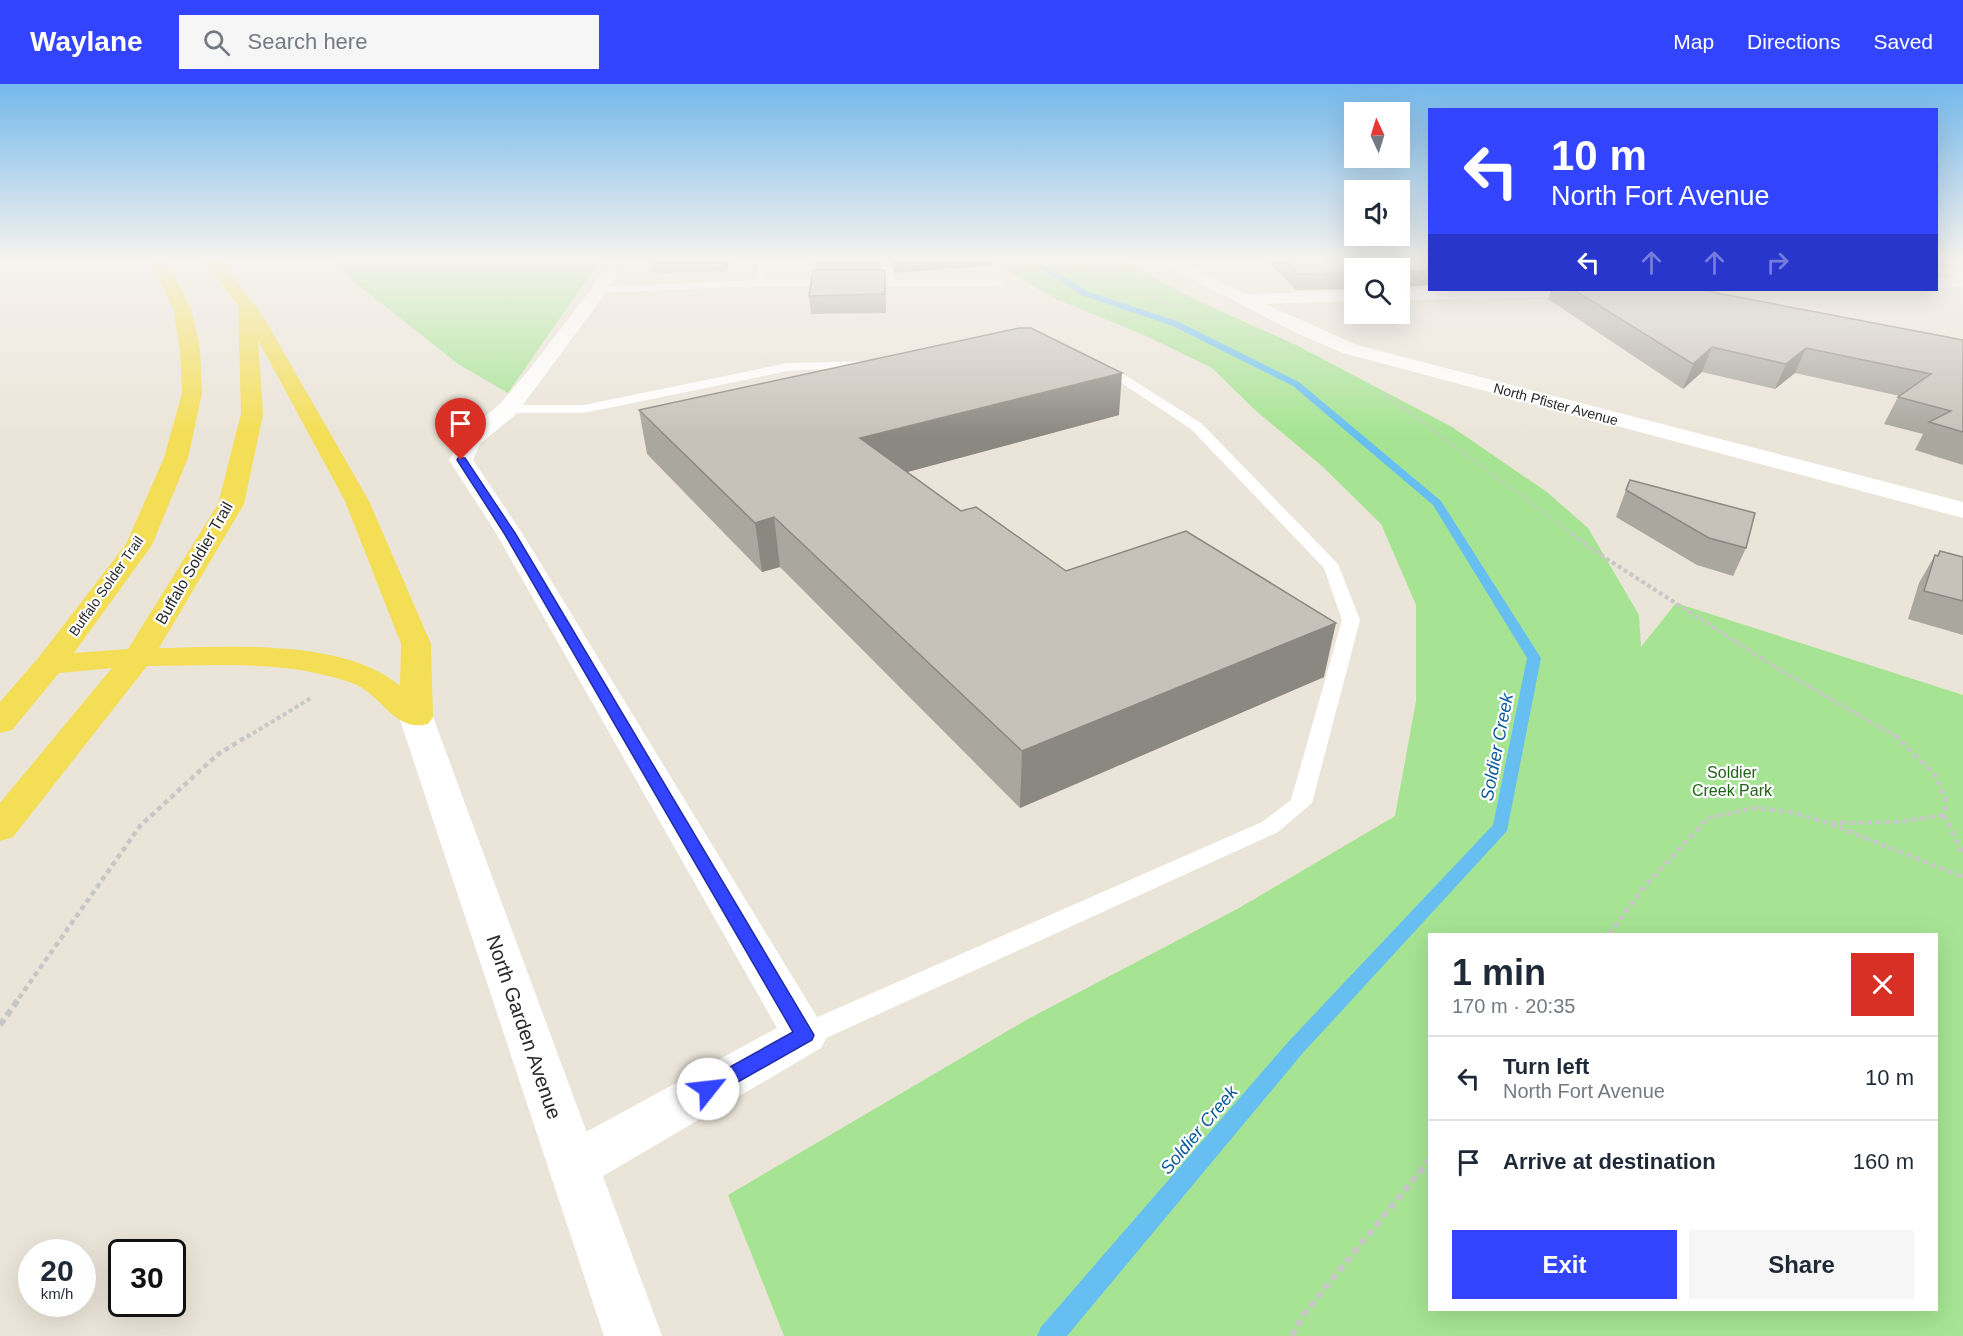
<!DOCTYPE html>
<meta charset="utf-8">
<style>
:root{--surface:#fff;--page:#f6f6f7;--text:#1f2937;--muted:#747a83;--line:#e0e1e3;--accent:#3244fe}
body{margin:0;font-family:Arial,sans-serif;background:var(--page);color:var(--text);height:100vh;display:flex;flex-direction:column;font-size:22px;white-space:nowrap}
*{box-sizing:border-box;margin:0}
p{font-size:20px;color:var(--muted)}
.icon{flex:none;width:33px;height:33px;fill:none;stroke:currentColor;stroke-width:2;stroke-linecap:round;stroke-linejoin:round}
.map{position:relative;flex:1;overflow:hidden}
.details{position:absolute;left:1428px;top:849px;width:510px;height:378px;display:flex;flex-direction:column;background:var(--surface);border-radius:0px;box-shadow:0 6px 24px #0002}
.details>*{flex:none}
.banner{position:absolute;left:1428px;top:24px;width:510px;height:183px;border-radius:0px;box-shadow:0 6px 24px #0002;background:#3244fe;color:#fff;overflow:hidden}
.needle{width:39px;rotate:356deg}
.buttons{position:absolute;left:1344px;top:18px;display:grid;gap:12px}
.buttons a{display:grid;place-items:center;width:66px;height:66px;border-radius:0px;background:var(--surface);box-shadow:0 6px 24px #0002;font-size:30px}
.speed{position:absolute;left:18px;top:1155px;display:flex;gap:12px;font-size:30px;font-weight:700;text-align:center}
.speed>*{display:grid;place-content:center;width:78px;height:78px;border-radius:50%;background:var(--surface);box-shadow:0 6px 24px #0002;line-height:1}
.speed small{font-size:15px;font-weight:400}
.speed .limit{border:3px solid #111;border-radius:9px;background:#fff;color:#111}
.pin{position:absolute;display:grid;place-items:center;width:51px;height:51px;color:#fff;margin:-62px -26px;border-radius:50% 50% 50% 0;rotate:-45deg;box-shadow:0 0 6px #0007}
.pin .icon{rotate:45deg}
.me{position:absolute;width:66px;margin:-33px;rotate:61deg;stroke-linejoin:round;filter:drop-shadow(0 0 4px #0008)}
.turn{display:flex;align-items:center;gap:21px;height:126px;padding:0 24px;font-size:27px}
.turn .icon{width:78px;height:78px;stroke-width:2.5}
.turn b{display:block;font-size:42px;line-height:51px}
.lanes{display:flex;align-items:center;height:57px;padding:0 24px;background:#0003;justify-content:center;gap:30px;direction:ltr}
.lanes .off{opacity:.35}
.round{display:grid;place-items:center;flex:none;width:63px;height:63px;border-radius:0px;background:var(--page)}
.overview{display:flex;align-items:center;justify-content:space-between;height:102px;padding:0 24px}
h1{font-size:36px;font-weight:600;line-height:45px}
.cta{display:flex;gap:12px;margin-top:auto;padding:12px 24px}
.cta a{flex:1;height:69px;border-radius:0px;background:var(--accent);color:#fff;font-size:24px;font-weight:600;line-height:69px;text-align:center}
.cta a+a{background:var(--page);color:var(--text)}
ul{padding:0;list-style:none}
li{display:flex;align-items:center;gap:18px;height:84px;padding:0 24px;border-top:2px solid var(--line)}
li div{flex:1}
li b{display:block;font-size:22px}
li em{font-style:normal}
header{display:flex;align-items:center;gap:36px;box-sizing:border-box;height:84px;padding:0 30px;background:var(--accent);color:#fff}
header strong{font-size:28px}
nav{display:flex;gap:33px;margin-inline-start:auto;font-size:21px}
.search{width:420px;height:54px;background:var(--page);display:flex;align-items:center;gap:15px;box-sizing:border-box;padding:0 21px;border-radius:0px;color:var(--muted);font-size:22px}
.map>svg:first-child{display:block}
.green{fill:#a6e493;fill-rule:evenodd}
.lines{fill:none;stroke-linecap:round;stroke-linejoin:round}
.stream{fill:#67bff1;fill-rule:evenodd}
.path-far3{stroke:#c7c7c7;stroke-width:2;stroke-dasharray:2 1.5;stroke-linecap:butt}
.path-far2{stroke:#c7c7c7;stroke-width:4;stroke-dasharray:4 3;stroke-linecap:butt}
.path-far1{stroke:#c7c7c7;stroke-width:4.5;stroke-dasharray:5 4;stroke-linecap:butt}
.path{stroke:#c7c7c7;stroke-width:6;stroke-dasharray:7 4.5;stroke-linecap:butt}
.service{fill:#fff;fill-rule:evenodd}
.minor{fill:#fff;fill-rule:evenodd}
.tertiary{fill:#fff;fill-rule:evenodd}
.primary{fill:#f4de55;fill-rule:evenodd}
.wall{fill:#aaa79f}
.shaded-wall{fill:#8b8882}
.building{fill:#c6c2b9;stroke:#8b8882;stroke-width:1.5}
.route{fill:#3244fe;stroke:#202ca5;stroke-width:1.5}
.labels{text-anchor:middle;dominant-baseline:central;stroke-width:4.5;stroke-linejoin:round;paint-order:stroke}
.far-street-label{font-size:14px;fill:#282828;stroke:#fff}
.street-label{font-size:16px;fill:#282828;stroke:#fff}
.park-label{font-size:16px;fill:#206517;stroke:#fff}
.water-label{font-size:18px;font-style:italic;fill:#0a5a9a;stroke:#fff}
.near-street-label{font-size:20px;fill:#282828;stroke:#fff}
</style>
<header>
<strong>Waylane</strong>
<div class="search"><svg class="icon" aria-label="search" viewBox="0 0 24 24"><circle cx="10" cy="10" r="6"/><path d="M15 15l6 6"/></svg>Search here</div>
<nav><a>Map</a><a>Directions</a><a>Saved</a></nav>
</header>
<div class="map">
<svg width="1963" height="1252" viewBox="0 0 1963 1252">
<rect width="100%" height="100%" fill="#ebe5d9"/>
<path class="green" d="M334 175H601L508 309 458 280 352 196Z
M987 175H1119L1192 214 1296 261 1452 343 1547 408 1588 444 1639 531 1641 563 1676 519 1963 611V1252H784L728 1111 1028 935 1239 824 1395 732 1416 617V521L1381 440 1323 383 1255 326 1212 284 1144 251 1056 215ZM1430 850H1936V1226H1430Z"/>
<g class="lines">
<path class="stream" d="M1027 175H1035L1087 207 1179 238 1299 298 1441 417 1541 574 1507 747 1302 970 1067 1252H1037L1041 1243 1288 958 1493 741 1527 574 1433 421 1293 302 1173 242 1081 211Z"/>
<path class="path-far3" d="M1074 175 1123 203 1210 236
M1382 308 1574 451"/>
<path class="path-far2" d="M1572 450 1590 464 1775 583 1897 653
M247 653 311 614"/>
<path class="path-far1" d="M1895 651 1935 691 1946 715 1944 731 1963 771
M1831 739 1897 738 1944 731
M1609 850 1645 802 1708 734 1755 724 1791 728 1828 739 1963 793
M19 914 140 742 217 671 249 651"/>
<path class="path" d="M0 941 20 913
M1292 1252 1304 1230 1430 1075"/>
<path class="service" d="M761 175H771L765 196H885L879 175H889L894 196H998L1003 199 998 202H759L599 209 594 206 599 203 755 196Z
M1936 182 1963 189V195L1936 188Z
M873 277 879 280 877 282 788 287 584 329H508L502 325 508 321H584L788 279Z
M1099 279 1109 281 1201 339 1338 480 1360 536 1312 719 1278 748 815 959 805 962 795 959 792 951 795 943 1262 738 1291 716 1342 536 1324 484 1191 345 1102 286 1095 284V280Z"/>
<path class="minor" d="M610 175H626L605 210 543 294 516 330 480 360 473 376 522 449 828 951 821 964 591 1099 573 1105 555 1099 548 1082 555 1065 777 944 496 449 449 376 462 352 500 320 529 286 592 204Z
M1154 175H1175L1246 210 1354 207V217L1265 220 1357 261 1963 418V434L1343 269 1294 248Z
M1963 193V203L1936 204V194Z
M1400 206 1430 205 1655 206 1647 211 1400 216Z"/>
<path class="tertiary" d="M416 623 428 626 433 633 662 1252H604L399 633 404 626Z"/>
<path class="primary" d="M149 175H165L191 224 200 265 202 309 188 374 152 461 74 569 128 565 218 420 241 330 238 221 202 175H218L260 227 369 417 431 560 433 633 428 640C394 649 381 609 352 599 286 575 215 582 147 582L13 753 0 757V719L112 584 59 589 12 646 0 649V618L39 573 126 460 164 374 182 309 180 265 173 224ZM258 256 345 417 401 560 400 602C344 554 229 563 159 564L244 420 263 330Z"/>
</g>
<path class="wall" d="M651 175H730L726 187 653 189Z
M815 175H881L882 186H885L886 229 811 230 809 212 816 186Z
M891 175H994V181L895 189Z
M1261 175H1430L1400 204V184H1354V206V205L1296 206 1271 180Z
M1551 206H1701L1963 256V381L1915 366 1923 350 1884 340 1898 313 1900 312 1795 289 1775 305 1702 288 1683 305 1548 215Z
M639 326 1119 331 907 388 961 427 1066 487 1324 593 1020 724 780 483 762 488 647 370Z
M1626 406 1746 464 1733 492 1697 481 1616 433Z
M1940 467 1963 473V551L1908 535 1919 499 1935 471 1937 472Z"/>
<path class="shaded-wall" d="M724 175H730L726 187Z
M894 175H994V181L895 189Z
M1430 186V201L1400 204V191L1403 188Z
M1712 263 1702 288 1683 305 1693 280Z
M1806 264 1795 289 1775 305 1786 280Z
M1122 289 1119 331 863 400 860 354Z
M774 433 780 483 762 488 755 439Z
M1336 539 1324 593 1020 724 1022 667Z"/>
<path class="building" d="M1284 175H1430V186L1403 188 1400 191V184H1354V189L1299 190Z
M813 186H885V210L809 212Z
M1574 206H1701L1963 256V348L1929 338 1951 327 1898 313 1931 290 1806 264 1786 280 1712 263 1693 280Z
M1019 244H1031L1122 289 860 354 961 427 976 423 1066 487 1186 447 1336 539 1022 667 774 433 755 439 639 326Z
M1630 396 1755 429 1746 464 1709 454 1626 406Z
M1940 467 1963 473V517L1924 507 1935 471 1938 472Z"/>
<linearGradient id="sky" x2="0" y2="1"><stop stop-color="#74b8ec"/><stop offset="0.5" stop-color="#f6f3ee"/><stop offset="1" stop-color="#f6f3ee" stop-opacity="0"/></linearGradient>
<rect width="1963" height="351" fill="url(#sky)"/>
<path class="route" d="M458 374H465L515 449 814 951 812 956 715 1011 708 1014 701 1011 699 1005 701 999 793 948 504 449 457 376Z"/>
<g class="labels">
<g class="far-street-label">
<text transform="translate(1556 320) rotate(15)">North Pfister Avenue</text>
<text transform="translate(106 502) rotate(-55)">Buffalo Solder Trail</text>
</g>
<g class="street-label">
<text transform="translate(194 479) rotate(-60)">Buffalo Soldier Trail</text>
</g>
<g class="park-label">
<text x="1732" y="688">Soldier<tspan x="1732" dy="18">Creek Park</tspan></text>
</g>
<g class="water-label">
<text transform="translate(1497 663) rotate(-79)">Soldier Creek</text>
<text transform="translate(1199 1046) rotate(-50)">Soldier Creek</text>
</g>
<g class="near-street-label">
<text transform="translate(524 943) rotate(71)">North Garden Avenue</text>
</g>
</g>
</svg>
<div class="buttons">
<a><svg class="needle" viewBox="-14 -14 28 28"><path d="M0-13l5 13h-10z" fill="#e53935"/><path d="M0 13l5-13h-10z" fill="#747a83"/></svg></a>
<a><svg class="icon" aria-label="sound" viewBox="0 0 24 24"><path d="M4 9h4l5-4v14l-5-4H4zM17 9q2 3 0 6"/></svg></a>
<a><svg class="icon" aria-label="search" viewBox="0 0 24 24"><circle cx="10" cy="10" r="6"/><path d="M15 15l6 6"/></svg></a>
</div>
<div class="speed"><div>20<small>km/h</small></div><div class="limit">30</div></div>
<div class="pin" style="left:461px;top:376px;background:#d93025"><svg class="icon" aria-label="arrive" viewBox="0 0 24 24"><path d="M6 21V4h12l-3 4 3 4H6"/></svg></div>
<svg class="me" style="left:708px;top:1005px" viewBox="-20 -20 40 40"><circle r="19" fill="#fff"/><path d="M0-13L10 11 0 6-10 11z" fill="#3244fe"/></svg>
<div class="banner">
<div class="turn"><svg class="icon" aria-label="left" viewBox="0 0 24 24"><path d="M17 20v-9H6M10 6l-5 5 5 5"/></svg><div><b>10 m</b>North Fort Avenue</div></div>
<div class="lanes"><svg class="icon" aria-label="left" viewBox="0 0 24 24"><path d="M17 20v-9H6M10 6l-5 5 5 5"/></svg><svg class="icon off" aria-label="ahead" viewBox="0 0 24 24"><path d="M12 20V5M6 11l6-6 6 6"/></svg><svg class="icon off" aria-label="ahead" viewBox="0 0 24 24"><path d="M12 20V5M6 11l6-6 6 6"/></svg><svg class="icon off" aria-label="right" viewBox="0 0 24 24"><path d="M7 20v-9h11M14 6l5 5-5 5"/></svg></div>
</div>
<section class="details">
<div class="overview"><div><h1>1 min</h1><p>170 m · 20:35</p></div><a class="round" style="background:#d93025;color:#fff"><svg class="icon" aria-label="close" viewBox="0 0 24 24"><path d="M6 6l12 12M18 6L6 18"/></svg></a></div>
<ul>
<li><svg class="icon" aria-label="left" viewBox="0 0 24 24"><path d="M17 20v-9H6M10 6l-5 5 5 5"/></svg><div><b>Turn left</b><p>North Fort Avenue</p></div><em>10 m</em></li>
<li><svg class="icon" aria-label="arrive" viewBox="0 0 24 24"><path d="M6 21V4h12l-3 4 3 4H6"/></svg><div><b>Arrive at destination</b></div><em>160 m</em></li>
</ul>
<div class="cta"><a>Exit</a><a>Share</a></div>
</section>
</div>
